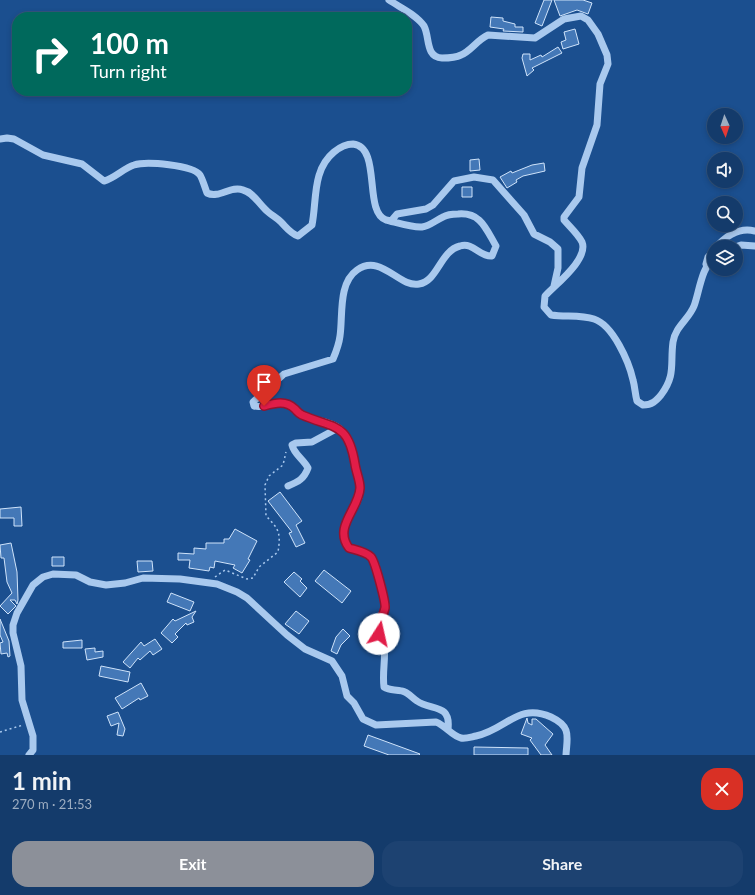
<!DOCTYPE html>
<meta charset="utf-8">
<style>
:root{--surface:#143b6b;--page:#1d4271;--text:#f1f3f6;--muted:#9dadc1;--line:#33557e;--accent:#8c9099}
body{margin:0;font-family:Lato,sans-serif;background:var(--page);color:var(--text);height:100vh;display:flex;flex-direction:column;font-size:15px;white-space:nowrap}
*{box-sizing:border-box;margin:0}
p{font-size:13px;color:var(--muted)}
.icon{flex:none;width:22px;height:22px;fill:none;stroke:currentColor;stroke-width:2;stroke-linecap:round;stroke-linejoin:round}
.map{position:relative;height:755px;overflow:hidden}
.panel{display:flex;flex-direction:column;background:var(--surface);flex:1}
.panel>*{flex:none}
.banner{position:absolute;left:12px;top:12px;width:400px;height:84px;border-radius:16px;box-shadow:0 2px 6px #0003,0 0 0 1px var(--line);background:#00695c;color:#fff;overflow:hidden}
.needle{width:26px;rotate:177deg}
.tools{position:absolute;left:707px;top:108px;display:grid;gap:8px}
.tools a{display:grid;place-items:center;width:36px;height:36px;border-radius:50%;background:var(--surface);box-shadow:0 2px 6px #0003,0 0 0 1px var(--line);font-size:20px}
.pin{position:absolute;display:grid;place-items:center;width:34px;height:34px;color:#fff;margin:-41px -17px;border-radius:50% 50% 50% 0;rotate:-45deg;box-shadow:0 0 4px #0007}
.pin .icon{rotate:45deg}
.me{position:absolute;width:44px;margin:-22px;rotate:10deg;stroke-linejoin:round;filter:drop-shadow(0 0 3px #0008)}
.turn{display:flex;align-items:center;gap:14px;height:84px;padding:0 12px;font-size:18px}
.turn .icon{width:52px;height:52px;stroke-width:2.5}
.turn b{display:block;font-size:28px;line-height:34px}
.round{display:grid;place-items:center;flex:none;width:42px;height:42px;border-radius:16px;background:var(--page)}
.headline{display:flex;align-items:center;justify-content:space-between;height:68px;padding:0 12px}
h1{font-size:24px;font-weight:700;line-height:30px}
.action{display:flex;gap:8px;margin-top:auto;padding:8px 12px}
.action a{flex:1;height:46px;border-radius:16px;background:var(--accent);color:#fff;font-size:16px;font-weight:700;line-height:46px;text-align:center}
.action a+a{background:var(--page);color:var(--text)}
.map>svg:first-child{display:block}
.building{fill:#4478b7;stroke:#cfe3fa}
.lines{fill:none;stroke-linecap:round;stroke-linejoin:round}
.path{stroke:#a9c9ee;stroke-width:1.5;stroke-dasharray:2 3;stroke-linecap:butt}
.minor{stroke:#a9c9ee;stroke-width:7}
.route-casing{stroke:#92132f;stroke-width:10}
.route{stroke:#e11d48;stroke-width:7}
</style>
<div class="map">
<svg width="755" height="755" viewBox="0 0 755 755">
<rect width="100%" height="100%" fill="#1b4f8f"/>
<path class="building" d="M544 0H552L542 26 535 23Z
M554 0H583L592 3 588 14 577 10 560 16Z
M491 17 503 18V21L515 24V27H523V32L503 31 504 29 490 27Z
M575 29 579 44 563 49 561 42 566 40 564 32Z
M558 47 562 53 532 68 534 70 527 76 522 58 523 54H530V60L541 55 542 57Z
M479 159 480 170 470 171V160Z
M544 163 545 171 523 176 516 180 517 182 507 188 500 177 511 171 512 173 532 165Z
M462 187H472V197H462Z
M280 492 302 521 296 525 305 543 296 547 289 533 292 532 268 501Z
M21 507 22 526H14V518H0V509Z
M235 529 257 541 248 559 250 560 242 573 233 568 235 565 215 561 214 568 210 567 209 571 189 568 190 560H178V553L194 554V548L206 549V543H224V539H229Z
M11 543 17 572 18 600 17 604 15 600H10L16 606 8 614 0 606 12 593 7 582 4 558H1L0 545Z
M52 557H64V566H52Z
M137 561H152L153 571 138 572Z
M324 570 351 591 342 603 315 581Z
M294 572 302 579 300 581 307 588 300 597 284 582Z
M171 593 194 602 190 611 167 602Z
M196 611 192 617 194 622 187 625 186 623 175 634 178 637 172 643 161 633 173 619 175 621Z
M296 611 309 621 299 634 285 624Z
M0 619 9 641 10 656 8 657 7 653 1 654 0 643 3 642 0 635Z
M343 629 350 636 341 645 337 654 331 651 336 637Z
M155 639 162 649 153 655 150 651 140 660 138 658 130 668 123 662 141 642 144 646Z
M82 640V648H63V642Z
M95 648V652L103 651V657L87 660 85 649Z
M101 666 130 672 128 682 99 676Z
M141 683 148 696 140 700 139 698 122 709 115 698Z
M118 712 125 729 123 736 117 735 119 723 111 726 107 716Z
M527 718 528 723 532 725V719H536L553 734 545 745 552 755H541L530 740 532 738 521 734Z
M368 735 420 754 419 755H389L364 746Z
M474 747 528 748V755H474Z"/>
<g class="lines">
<path class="path" d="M215 577 225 570 247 579 253 578 259 567 278 552C281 533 279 529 266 516L265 485 269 476 283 465 286 452
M0 732 23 725"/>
<path class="minor" d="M389 0C399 7 417 15 424 26 430 37 425 57 442 58 448 58 455 58 461 55 471 51 477 40 488 35L535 38 564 19 581 16 588 20 598 34 607 55 608 64 600 84 597 125 582 168 579 197 564 217V220C570 227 578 234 582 242 589 259 555 285 545 296L544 307 551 315C565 317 581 315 594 319 613 325 629 362 633 380 635 387 635 394 637 401L643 405C652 405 656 401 661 395 676 375 670 364 673 342 675 327 689 319 694 306 699 293 702 265 714 259
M0 139 7 138 14 139 43 155 82 164 104 181C115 178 124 168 134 165 146 161 193 165 200 175 203 180 205 188 207 193 219 199 231 185 243 190 252 192 258 202 264 208 269 214 276 217 281 222 287 228 290 233 298 236L312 225C317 200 312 170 334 152 340 147 345 144 353 144 382 147 363 212 386 220 395 222 413 228 422 227 430 226 436 220 443 217 448 214 453 214 458 214 481 212 486 229 496 246L492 256C479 257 474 242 460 246 440 251 438 281 419 284 399 288 381 253 357 270 338 283 343 316 340 336 339 344 336 352 333 359L284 374 253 402 254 406C266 409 275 400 287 404 295 406 299 414 307 417 317 421 329 421 339 428 351 438 362 482 359 497 354 514 335 529 349 548L363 552 372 558 376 566 386 606 378 630C379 635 383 639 384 645 386 659 382 672 384 687 390 691 395 689 402 691 408 692 412 698 417 701 431 711 451 703 448 729
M391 221 397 214 426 209 433 205 454 181 474 177 493 180 524 215 534 234 550 242 558 249V268L554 286
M716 247C726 236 740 227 755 231
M735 247 741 245 755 246
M706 264 708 257 714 250
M288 486C298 482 304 479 308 468 303 459 294 454 292 445L296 443 312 442 338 428
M29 755 33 750V736L22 700 21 666 13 633V625L17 613 33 585 43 577 53 574 76 575 90 582 106 585 125 583 143 578 180 579 217 584 237 592 247 598 287 635 305 649 332 661 342 676 347 696 354 703 363 719 376 725 436 722C446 726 452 736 461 738 465 739 471 737 476 736 506 730 518 702 551 717 572 727 567 737 566 755"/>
</g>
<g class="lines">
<defs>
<path id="route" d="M264 406C275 403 286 400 295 409 298 412 298 413 302 415 335 429 348 422 355 464 356 472 360 480 360 488 359 509 333 527 349 548 356 550 366 552 371 557 375 561 386 603 385 608 383 618 376 624 379 634"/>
</defs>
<use href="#route" class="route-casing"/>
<use href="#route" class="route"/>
</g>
</svg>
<div class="tools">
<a><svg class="needle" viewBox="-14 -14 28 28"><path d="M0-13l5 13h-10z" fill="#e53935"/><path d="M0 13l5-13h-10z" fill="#9dadc1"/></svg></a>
<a><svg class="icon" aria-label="sound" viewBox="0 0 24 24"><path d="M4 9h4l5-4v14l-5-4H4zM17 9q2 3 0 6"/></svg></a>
<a><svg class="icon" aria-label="search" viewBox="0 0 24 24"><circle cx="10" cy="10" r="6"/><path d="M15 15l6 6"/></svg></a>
<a><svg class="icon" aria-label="layers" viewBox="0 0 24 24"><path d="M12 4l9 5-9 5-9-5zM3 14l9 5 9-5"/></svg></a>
</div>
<div class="pin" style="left:264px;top:406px;background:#d93025"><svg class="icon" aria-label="arrive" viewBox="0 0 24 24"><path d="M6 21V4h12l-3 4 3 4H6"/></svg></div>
<svg class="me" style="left:379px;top:634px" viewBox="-20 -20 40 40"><circle r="19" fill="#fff"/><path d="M0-13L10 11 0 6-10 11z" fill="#e11d48"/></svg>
<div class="banner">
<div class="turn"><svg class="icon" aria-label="right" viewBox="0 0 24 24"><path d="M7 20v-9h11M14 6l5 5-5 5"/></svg><div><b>100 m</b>Turn right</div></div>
</div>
</div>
<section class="panel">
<div class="headline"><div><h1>1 min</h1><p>270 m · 21:53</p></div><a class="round" style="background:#d93025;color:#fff"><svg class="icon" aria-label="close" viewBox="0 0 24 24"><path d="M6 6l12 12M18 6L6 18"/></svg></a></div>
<div class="action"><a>Exit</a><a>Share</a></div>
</section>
